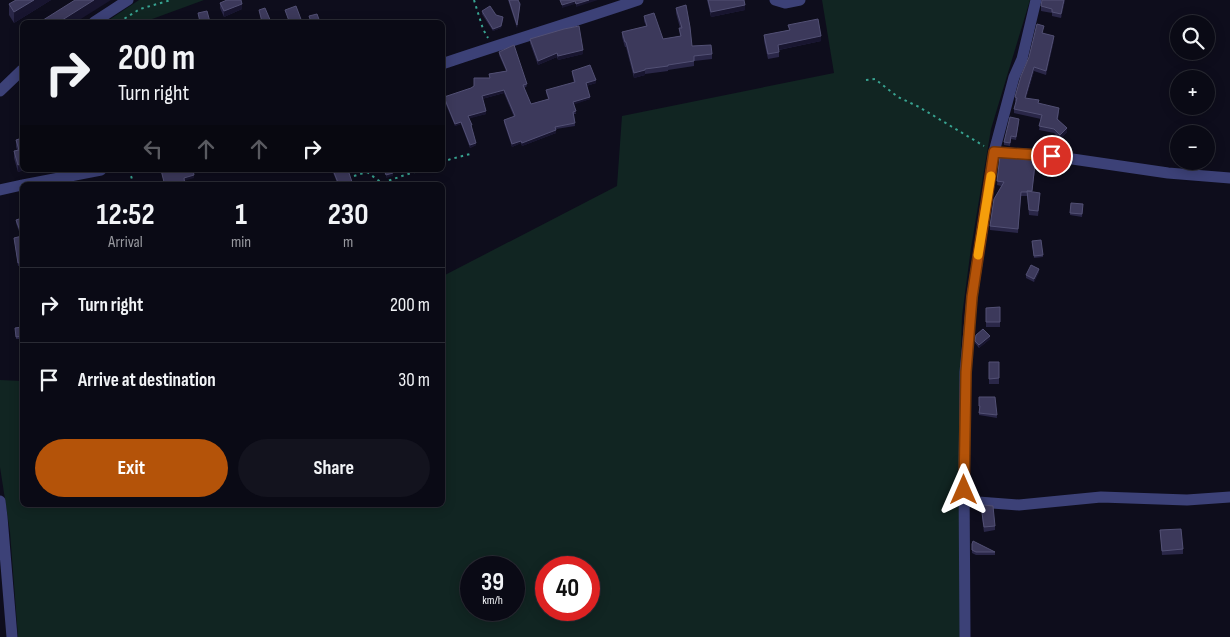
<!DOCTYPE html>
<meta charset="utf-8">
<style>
:root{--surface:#0a0a15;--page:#13131e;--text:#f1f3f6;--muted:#999aa0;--line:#2a2b34;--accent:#b45309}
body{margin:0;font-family:"Sofia Sans Condensed",sans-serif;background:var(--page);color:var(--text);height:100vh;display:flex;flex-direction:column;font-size:19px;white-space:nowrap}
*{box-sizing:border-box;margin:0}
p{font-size:16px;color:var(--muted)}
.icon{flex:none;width:28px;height:28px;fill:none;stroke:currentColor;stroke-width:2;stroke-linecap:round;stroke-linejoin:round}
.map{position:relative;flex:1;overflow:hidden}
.panel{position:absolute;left:20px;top:182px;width:425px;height:325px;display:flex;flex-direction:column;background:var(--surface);border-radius:8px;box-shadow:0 2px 12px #0003,0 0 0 1px var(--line)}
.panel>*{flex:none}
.banner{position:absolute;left:20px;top:20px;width:425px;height:152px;border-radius:8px;box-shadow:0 2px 12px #0003,0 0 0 1px var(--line);background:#0a0a15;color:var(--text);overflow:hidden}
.fabs{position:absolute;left:1170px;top:15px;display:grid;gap:10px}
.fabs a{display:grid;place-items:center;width:45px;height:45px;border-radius:50%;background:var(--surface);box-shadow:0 2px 12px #0003,0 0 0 1px var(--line);font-size:25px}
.speed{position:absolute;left:460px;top:556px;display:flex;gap:10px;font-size:25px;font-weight:700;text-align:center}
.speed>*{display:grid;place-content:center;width:65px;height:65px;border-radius:50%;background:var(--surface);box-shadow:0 2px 12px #0003,0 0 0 1px var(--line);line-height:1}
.speed small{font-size:12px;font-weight:400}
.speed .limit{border:8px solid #d22;background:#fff;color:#111}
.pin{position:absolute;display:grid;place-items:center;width:42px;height:42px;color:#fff;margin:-21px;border:2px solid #fff;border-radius:50%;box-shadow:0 1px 5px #0007}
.me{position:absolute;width:55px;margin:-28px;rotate:0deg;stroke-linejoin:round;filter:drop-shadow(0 0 4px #0008)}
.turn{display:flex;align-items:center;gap:18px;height:105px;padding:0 15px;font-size:22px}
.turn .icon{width:65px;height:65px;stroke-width:2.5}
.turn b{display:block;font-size:35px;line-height:42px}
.lanes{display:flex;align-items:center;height:48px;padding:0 15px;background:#0003;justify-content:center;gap:25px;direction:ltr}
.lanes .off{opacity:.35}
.eta{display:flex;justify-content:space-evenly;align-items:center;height:85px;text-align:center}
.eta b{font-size:30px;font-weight:700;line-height:35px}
.primary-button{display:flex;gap:10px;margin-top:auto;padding:10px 15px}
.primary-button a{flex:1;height:58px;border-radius:30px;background:var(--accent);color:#fff;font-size:20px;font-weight:700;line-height:58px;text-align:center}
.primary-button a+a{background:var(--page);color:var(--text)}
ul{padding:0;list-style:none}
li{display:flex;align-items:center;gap:15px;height:75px;padding:0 15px;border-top:1px solid var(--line)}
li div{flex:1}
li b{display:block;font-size:19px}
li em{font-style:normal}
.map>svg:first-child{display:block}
.green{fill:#112522;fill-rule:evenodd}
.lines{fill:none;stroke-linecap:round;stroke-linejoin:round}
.path{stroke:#38a391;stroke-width:2;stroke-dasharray:2.5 4;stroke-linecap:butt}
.minor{stroke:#3c4177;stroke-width:11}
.wall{fill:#2a2748}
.shaded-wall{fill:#18152f}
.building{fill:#3c395b;stroke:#525074}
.route-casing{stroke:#753606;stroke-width:12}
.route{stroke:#b45309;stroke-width:9}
.slow{stroke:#f59e0b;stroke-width:9}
</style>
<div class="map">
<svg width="1230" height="637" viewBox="0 0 1230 637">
<rect width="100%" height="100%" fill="#0e0d1c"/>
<path class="green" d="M139 0H204L144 22H106Z
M822 0H1030L991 129 971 248 962 316 959 411 965 637H18L10 532 0 467V380L22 381V505H442L443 276 617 186 622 116 834 73ZM471 568H514V610H471ZM546 568H589V610H546Z"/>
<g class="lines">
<path class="path" d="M474 0 483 29 488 38
M119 22 140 9 171 0
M866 80 875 79 898 97 919 107 984 146
M442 162 451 159 470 154
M129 170 134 185
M367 172 382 183 402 176 421 170
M354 176 367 172 366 170"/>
<path class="minor" d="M775 0 785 3 800 0
M94 22 128 0
M442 64C507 42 573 22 638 0
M0 91 22 70
M994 152 1052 156 1168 173 1230 178
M23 185 101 170
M0 190 22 185
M0 501 2 517 12 637
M965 501 1019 505 1101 497 1187 500 1230 497
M965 637 964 479 965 372 972 297 994 152 1014 77 1022 59 1036 0"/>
</g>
<path class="wall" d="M16 0H51L14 23 9 15V4Z
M508 0H518L520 7 517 28Z
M707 0H744L745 10 711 17Z
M1065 0 1061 18 1052 16V13L1041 11V6Z
M220 3 242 9 224 17 220 8Z
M676 8 690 32 692 46 712 54V59L694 61V66L668 70V71L645 74V75L634 78 626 47H625L622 37V32L646 26 644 21V16L663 39 680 36 679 28H680L676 13Z
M482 11 503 20 501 28 493 31 482 14Z
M788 25 821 41 779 50V57L768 59 764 41V35L789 30Z
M1044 30 1043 33 1054 40 1046 75 1034 71 1026 98 1059 112 1058 119 1067 132 1060 139 1054 133 1039 130 1041 119 1014 113V109L1016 102 1015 101V97Z
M530 39 583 54 558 60 557 57 538 65 530 43Z
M499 52 527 86 524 88 531 104 548 99 546 93V90L574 83 572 74V71L596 83 586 86 590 99 573 104 576 114H574L575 126 556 129V133L522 146 521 143 512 147 504 123V120L514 117 504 93 482 99 486 114 469 118 476 145 470 148 461 124 455 126 444 100V97L471 88 490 78 489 74 506 71 499 55Z
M1019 122 1016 140 1011 139 1010 146 1004 145V142Z
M22 138V170H24L18 172 14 158V151L17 150 16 147V140Z
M1000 156 1047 163 1045 170 1035 169 1032 192 1040 198 1038 216 1029 215 1027 196H1021L1018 233 990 230V226L1001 186 997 185Z
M332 170H348L353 185H338Z
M1071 203 1083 207 1082 217 1070 215Z
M22 218V265L18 266 14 238 21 237 16 223V220Z
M1032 243 1043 255V257L1034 258Z
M1039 272 1034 282 1026 278V275Z
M1000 307V327H986V308Z
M22 327V339H16L15 328Z
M976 335 990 339 979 348 975 343Z
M989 362H999V384H989Z
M979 397H995L997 418 979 415Z
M983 505 995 526V530L984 532 982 518Z
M1160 530 1183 549V554L1162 555Z
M972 544 995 552V555H976L972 553Z"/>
<path class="shaded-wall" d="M34 0H51L14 23V12Z
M94 0H111L76 22H59Z
M589 0H598L576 7V4Z
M1064 0H1065L1061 18V14Z
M575 1V4L562 8V5Z
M242 4V9L224 17V11Z
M745 5V10L711 17V12Z
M503 17 501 28 493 31V29Z
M821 36V41L778 50V45Z
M1054 36V40L1046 75V71Z
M583 50V54L558 60V56Z
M557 53V57L538 65V61Z
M1034 67V71L1025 102V98Z
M645 70V75L634 78V73Z
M596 80V83L586 86V83Z
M504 90V93L482 99V96Z
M590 97V99L573 105V102Z
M486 111V114L468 119V116Z
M461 122V124L455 126V124Z
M1067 128V132L1060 139V135Z
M556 130V133L522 146V143Z
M521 141V143L512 147V144Z
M476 143V145L470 148V145Z
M22 163V170H24L18 172V165Z
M226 170H232L226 173Z
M393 173V176L386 178V175Z
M194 175V178L184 181V178Z
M1039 269V272L1034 282V279Z
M990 336V339L979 348V345Z"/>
<path class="building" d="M16 0H34L14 12 9 4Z
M75 0H94L59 22H40Z
M227 0H241L242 4 224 11 220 3Z
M509 0H518L520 4 517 25Z
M560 0H589L576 4 575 1 562 5Z
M708 0H744L745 5 711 12Z
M1042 0H1064L1061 14 1052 12V9L1041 6Z
M686 5 690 27 692 46 711 45 712 54 694 56V61L668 65V66L645 69V70L634 73 626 42H625L622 32 647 26 644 16 654 13 663 39 681 36 679 28H682L676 8Z
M296 6 302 22H288L289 21 285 10Z
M490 6 496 15 503 17 501 26 493 29 482 11Z
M265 8 271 22H262L259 10Z
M207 11 210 22H200L198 13Z
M317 14 320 22H311L309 16Z
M818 19 821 36 778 45 779 52 768 54 764 35 790 30 788 25Z
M1037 24 1044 26 1042 33 1054 36 1046 71 1034 67 1025 98 1039 100 1038 103 1059 108 1057 119 1067 128 1060 135 1054 129 1039 126 1042 115 1014 109 1017 98 1015 97 1021 76 1029 57Z
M579 26 583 50 558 56 557 53 538 61 530 39 564 29Z
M514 45 527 84 523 85 531 104 549 99 546 90 575 82 572 71 590 65 596 80 586 83 590 97 573 102 576 111 573 112 575 123 555 127 556 130 522 143 521 141 512 144 504 120 515 116 504 90 482 96 486 111 468 116 472 125H471L476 143 470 145 461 122 455 124 444 97 471 88 474 86V78H490L489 74 507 71 499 52Z
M1010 117 1019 119 1016 137 1011 136 1010 143 1004 142Z
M22 138V163L18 165 14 151 19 150 16 140Z
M1000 156 1047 159 1045 166 1035 164 1032 191H1027V192H1021L1018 229 990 226 994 199 1004 182 997 181Z
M161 170H193L194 175 184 178 185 185H166L164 182Z
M333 170H348L353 185H339Z
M384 170H392L393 173 386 175Z
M1027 191 1040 193 1038 211 1029 210Z
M1071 203 1083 204 1082 214 1070 213Z
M22 218V262L18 263 14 238 22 236 16 220Z
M1041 240 1043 255 1034 256 1032 241Z
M1031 265 1039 269 1034 279 1026 275Z
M1000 307V322H986V308Z
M22 327V336L16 337 15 328Z
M983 329 990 336 979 345 975 341 976 335Z
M989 362H999V378L989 379Z
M979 397H995L997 415 979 413 980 406H979Z
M983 505 993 506 995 526 984 527 982 513Z
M1181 529 1183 549 1162 551 1160 530Z
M973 541 995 552H976L972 550V544Z"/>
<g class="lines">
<defs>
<path id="route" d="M964 490 966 372 972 297 994 152 1052 156"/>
</defs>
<use href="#route" class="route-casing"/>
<use href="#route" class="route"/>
<path class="slow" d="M978 255 991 176"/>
</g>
</svg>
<div class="fabs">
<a><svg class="icon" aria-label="search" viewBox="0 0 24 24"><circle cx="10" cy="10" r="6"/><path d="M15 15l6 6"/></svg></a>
<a>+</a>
<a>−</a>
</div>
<div class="speed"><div>39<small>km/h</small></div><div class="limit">40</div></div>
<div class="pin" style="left:1052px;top:156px;background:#d93025"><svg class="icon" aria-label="arrive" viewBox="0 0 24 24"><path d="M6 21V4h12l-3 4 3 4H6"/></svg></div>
<svg class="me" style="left:964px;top:490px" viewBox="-20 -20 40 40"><path d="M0-17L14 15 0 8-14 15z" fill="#b45309" stroke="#fff" stroke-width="4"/></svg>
<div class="banner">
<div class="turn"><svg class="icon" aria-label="right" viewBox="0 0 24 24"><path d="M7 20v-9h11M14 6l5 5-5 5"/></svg><div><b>200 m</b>Turn right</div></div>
<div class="lanes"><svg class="icon off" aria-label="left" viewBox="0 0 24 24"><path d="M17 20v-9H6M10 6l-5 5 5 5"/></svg><svg class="icon off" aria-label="ahead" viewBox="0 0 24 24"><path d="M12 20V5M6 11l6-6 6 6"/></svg><svg class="icon off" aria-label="ahead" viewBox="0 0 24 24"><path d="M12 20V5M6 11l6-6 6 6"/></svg><svg class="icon" aria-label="right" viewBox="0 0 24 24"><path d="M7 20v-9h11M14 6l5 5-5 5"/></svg></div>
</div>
<section class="panel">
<div class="eta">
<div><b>12:52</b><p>Arrival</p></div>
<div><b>1</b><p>min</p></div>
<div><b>230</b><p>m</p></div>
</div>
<ul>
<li><svg class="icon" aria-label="right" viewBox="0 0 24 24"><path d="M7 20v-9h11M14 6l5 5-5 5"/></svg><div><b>Turn right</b></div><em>200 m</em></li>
<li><svg class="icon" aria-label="arrive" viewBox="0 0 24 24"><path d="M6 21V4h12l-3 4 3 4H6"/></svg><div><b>Arrive at destination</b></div><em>30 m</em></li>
</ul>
<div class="primary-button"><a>Exit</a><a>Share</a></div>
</section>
</div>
